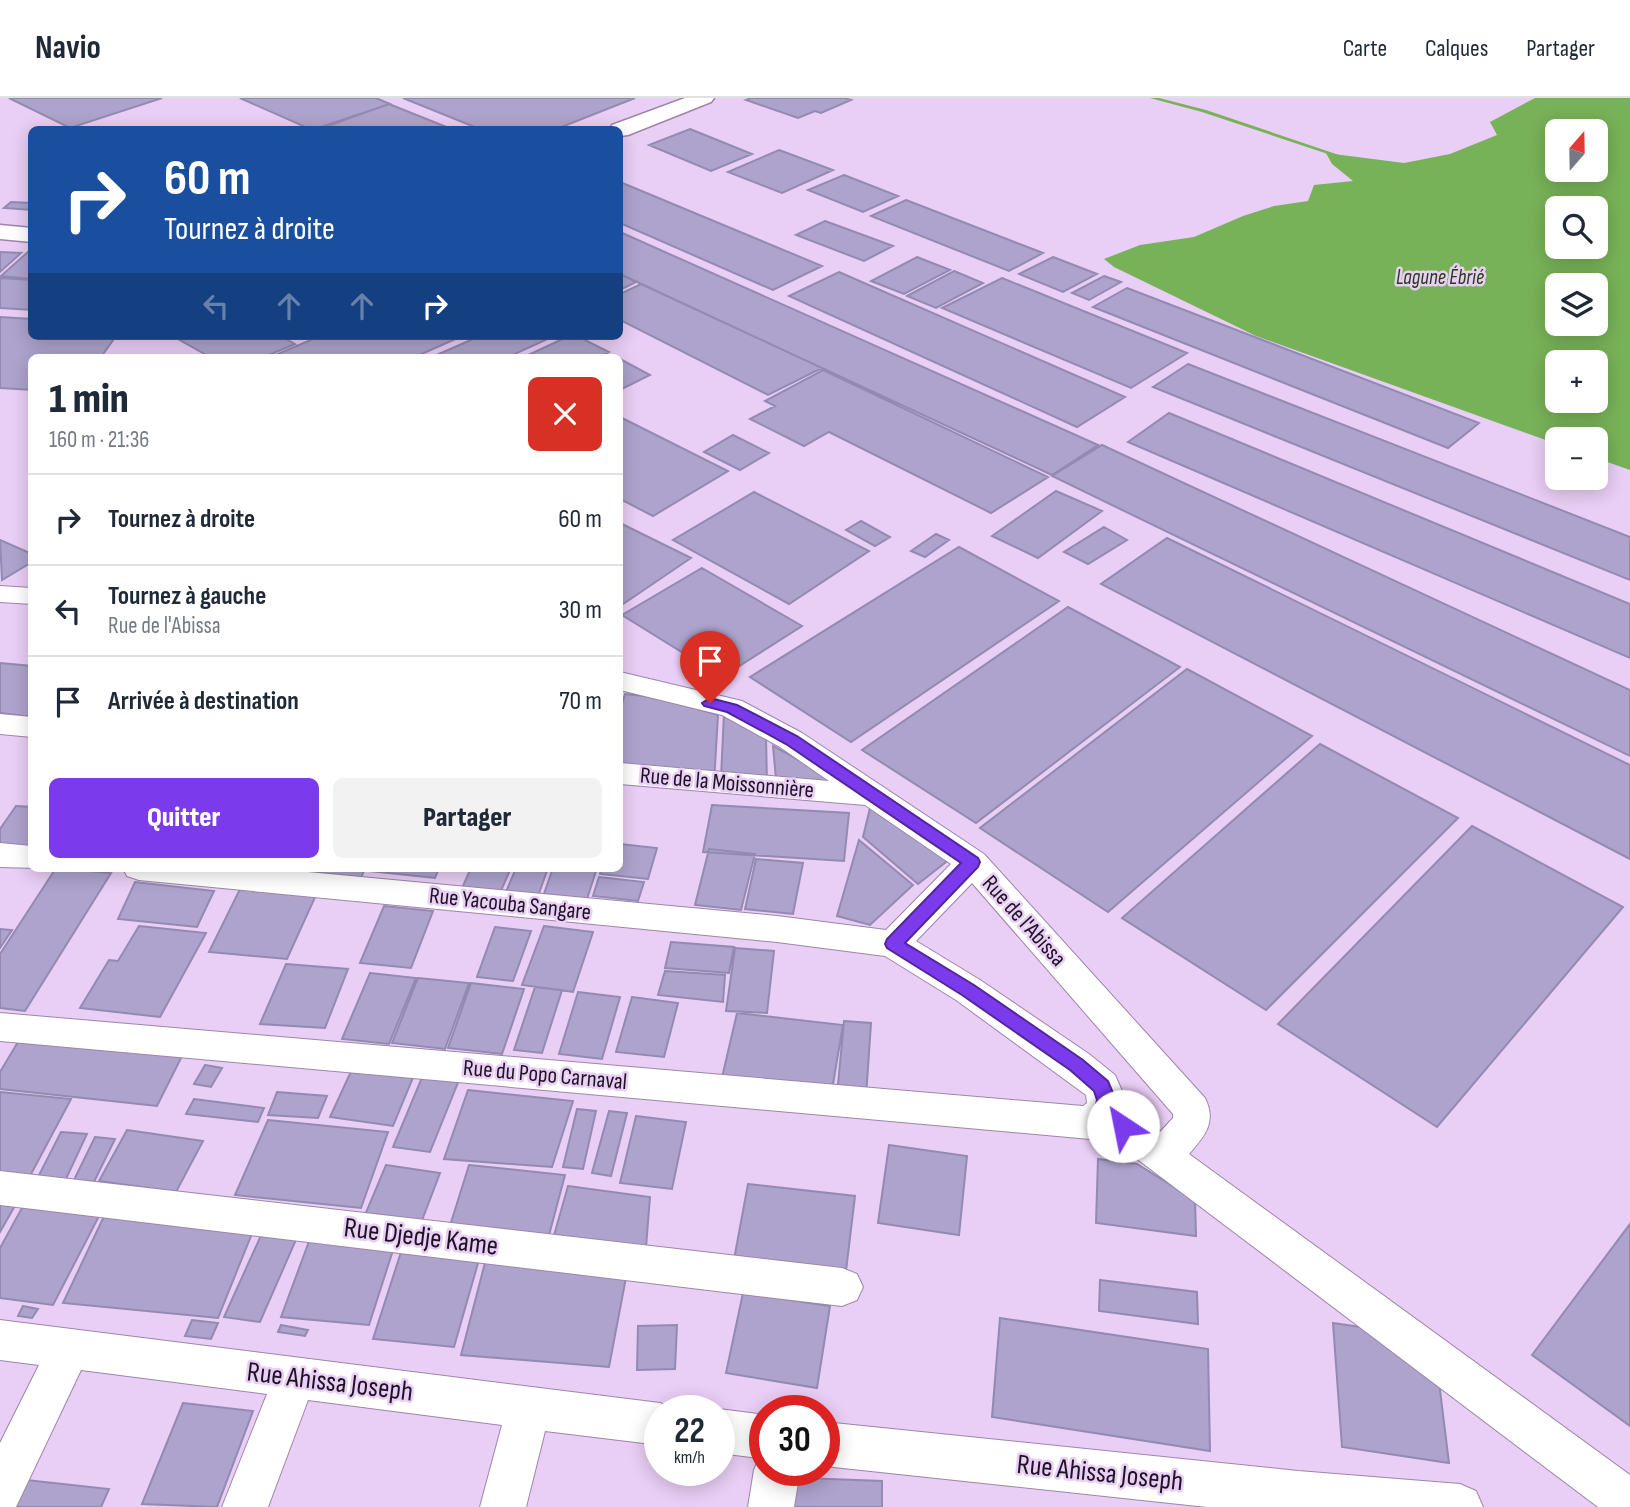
<!DOCTYPE html>
<html lang="fr">
<meta charset="utf-8">
<style>
:root{--surface:#fff;--page:#f2f2f3;--text:#1f2937;--muted:#747a83;--line:#e0e1e3;--accent:#7c3aed}
body{margin:0;font-family:"Sofia Sans Condensed",sans-serif;background:var(--page);color:var(--text);height:100vh;display:flex;flex-direction:column;font-size:26px;white-space:nowrap}
*{box-sizing:border-box;margin:0}
p{font-size:23px;color:var(--muted)}
.icon{flex:none;width:38px;height:38px;fill:none;stroke:currentColor;stroke-width:2;stroke-linecap:round;stroke-linejoin:round}
.map{position:relative;flex:1;overflow:hidden}
.details{position:absolute;left:28px;top:256px;width:595px;height:518px;display:flex;flex-direction:column;background:var(--surface);border-radius:10px;box-shadow:0 4px 18px #0003}
.details>*{flex:none}
.guide{position:absolute;left:28px;top:28px;width:595px;height:214px;border-radius:10px;box-shadow:0 4px 18px #0003;background:#1a4fa0;color:#fff;overflow:hidden}
.needle{width:46px;rotate:20deg}
.buttons{position:absolute;left:1545px;top:21px;display:grid;gap:14px}
.buttons a{display:grid;place-items:center;width:63px;height:63px;border-radius:10px;background:var(--surface);box-shadow:0 4px 18px #0003;font-size:35px}
.speed{position:absolute;left:644px;top:1297px;display:flex;gap:14px;font-size:35px;font-weight:700;text-align:center}
.speed>*{display:grid;place-content:center;width:91px;height:91px;border-radius:50%;background:var(--surface);box-shadow:0 4px 18px #0003;line-height:1}
.speed small{font-size:18px;font-weight:400}
.speed .limit{border:10px solid #d22;background:#fff;color:#111}
.pin{position:absolute;display:grid;place-items:center;width:60px;height:60px;color:#fff;margin:-72px -30px;border-radius:50% 50% 50% 0;rotate:-45deg;box-shadow:0 0 7px #0007}
.pin .icon{rotate:45deg}
.me{position:absolute;width:77px;margin:-38px;rotate:326deg;stroke-linejoin:round;filter:drop-shadow(0 0 5px #0008)}
.turn{display:flex;align-items:center;gap:24px;height:147px;padding:0 21px;font-size:32px}
.turn .icon{width:91px;height:91px;stroke-width:2.5}
.turn b{display:block;font-size:49px;line-height:60px}
.lanes{display:flex;align-items:center;height:66px;padding:0 21px;background:#0003;justify-content:center;gap:35px;direction:ltr}
.lanes .off{opacity:.35}
.round{display:grid;place-items:center;flex:none;width:74px;height:74px;border-radius:10px;background:var(--page)}
.overview{display:flex;align-items:center;justify-content:space-between;height:119px;padding:0 21px}
h1{font-size:42px;font-weight:800;line-height:52px}
.cta{display:flex;gap:14px;margin-top:auto;padding:14px 21px}
.cta a{flex:1;height:80px;border-radius:10px;background:var(--accent);color:#fff;font-size:28px;font-weight:800;line-height:80px;text-align:center}
.cta a+a{background:var(--page);color:var(--text)}
ul{padding:0;list-style:none}
li{display:flex;align-items:center;gap:21px;height:91px;padding:0 21px;border-top:2px solid var(--line)}
li div{flex:1}
li b{display:block;font-size:26px}
li em{font-style:normal}
header{display:flex;align-items:center;gap:42px;box-sizing:border-box;height:98px;padding:0 35px;background:var(--surface);border-bottom:2px solid var(--line)}
header strong{font-size:33px}
nav{display:flex;gap:38px;margin-inline-start:auto;font-size:24px}
.map>svg:first-child{display:block}
.water{fill:#78b258;fill-rule:evenodd}
.lines{fill:none;stroke-linecap:round;stroke-linejoin:round}
.stream{fill:#78b258;fill-rule:evenodd}
.building{fill:#ada3cd;stroke:#938ab2;stroke-width:2}
.minor-casing{stroke:#9e85a9;stroke-width:2}
.tertiary-casing{stroke:#9e85a9;stroke-width:3}
.minor{fill:#fff;fill-rule:evenodd}
.tertiary{fill:#fff;fill-rule:evenodd}
.route{fill:#7c3aed;stroke:#51269a;stroke-width:2}
.labels{text-anchor:middle;dominant-baseline:central;stroke-width:5;stroke-linejoin:round;paint-order:stroke}
.far-water-label{font-size:21px;font-style:italic;fill:#243c17;stroke:#e9cef5}
.street-label{font-size:23px;fill:#1d1321;stroke:#e9cef5}
.near-street-label{font-size:28px;fill:#1d1321;stroke:#e9cef5}
</style>
<header>
<strong>Navio</strong>
<nav><a>Carte</a><a>Calques</a><a>Partager</a></nav>
</header>
<div class="map">
<svg width="1630" height="1409" viewBox="0 0 1630 1409">
<rect width="100%" height="100%" fill="#e9cef5"/>
<path class="water" d="M1535 0H1630V372L1596 360V341H1558L1557 346 1256 238 1114 169 1104 161 1140 147 1194 139 1243 118 1274 108 1308 103 1314 87 1353 83 1332 66 1326 55 1404 65 1450 56 1497 37 1490 24ZM1558 33H1596V72H1558ZM1558 110H1596V149H1558ZM1596 187V226H1558V187ZM1558 264H1596V303H1558Z"/>
<g class="lines">
<path class="stream" d="M1150 0H1159L1206 12 1339 57 1334 58 1202 14Z"/>
</g>
<path class="building" d="M9 0H162L70 30Z
M240 0H376L390 6 312 32Z
M403 0H635L554 32H482Z
M751 0H844L851 2 821 15 815 13 798 20 746 2Z
M389 6 454 32H316Z
M690 31 752 56 711 73 649 47Z
M779 52 833 72 782 95 728 74Z
M844 77 898 98 863 114 808 92Z
M620 84 822 168 773 192 620 125Z
M906 102 1043 155 1009 173 871 118Z
M11 104 32 105V112L4 110Z
M825 123 893 148 864 163 796 137Z
M620 134 1098 347 1052 377 620 176Z
M29 153H32V181L1 178Z
M0 154 21 155 0 174Z
M917 159 950 172 904 196 871 183Z
M1053 159 1097 176 1063 194 1019 176Z
M954 173 983 185 936 210 907 198Z
M839 174 1125 299 1077 329 789 198Z
M620 176 636 184 620 192Z
M1104 178 1121 184 1089 202 1072 195Z
M0 180 32 182V212L0 210Z
M1002 180 1187 255 1131 290 942 210Z
M641 186 822 270 768 297 620 222V196Z
M1127 190 1479 325 1448 350 1093 209Z
M0 219 32 221V238H116L101 259H32V292L0 290Z
M184 238H281L295 246 264 259H210L178 241Z
M320 238H462L415 259H271Z
M480 238H554L508 259H432Z
M569 238H577L609 254 599 259H524Z
M620 261 650 277 620 292Z
M1188 266 1630 439V482L1153 289Z
M823 272 1048 379 991 415 829 334 804 348 750 321 775 308 765 303Z
M1169 315 1630 506V560L1128 344Z
M620 319 728 373 653 418 620 401Z
M733 337 769 355 740 372 704 354Z
M1102 347 1630 592V658L1052 378Z
M1056 393 1102 413 1038 460 992 438Z
M754 394 869 453 789 506 673 442Z
M861 423 890 439 875 448 846 432Z
M620 425 691 460 620 508Z
M1104 429 1127 442 1088 466 1064 454Z
M936 436 949 442 925 459 911 453Z
M1167 440 1630 667V761L1101 486Z
M0 442 32 456V464L2 482Z
M959 449 1059 503 851 644 750 579Z
M702 470 802 528 722 579 622 517Z
M1068 509 1180 569 976 725 862 652Z
M0 565 32 568V619L0 615Z
M1187 571 1312 638 1108 814 980 730Z
M625 596 662 600 718 617 714 684 620 673V612Z
M724 615 766 638 767 686 721 680Z
M1320 646 1458 720 1266 912 1122 820Z
M773 648 834 681 842 689 776 681Z
M871 706 951 760 918 786 863 739Z
M712 707 849 715 844 763 703 754Z
M16 708 32 709V749L0 746V731Z
M1472 728 1623 809 1437 1029 1278 926Z
M859 742 913 787 870 827 837 818Z
M620 746 657 750 648 781 600 776 602 770H620Z
M709 751 755 756 741 812 695 807Z
M756 761 803 765 793 816 745 811Z
M56 770 111 775 25 913 0 910V856Z
M280 770H365L361 780Z
M371 770H439L435 780 369 773Z
M471 770H511L500 795 462 790Z
M516 770H548L538 798 506 794Z
M553 770H597L587 801 544 796Z
M599 779 644 784 638 803 593 798Z
M135 784 214 793 197 829 118 821Z
M241 789 317 795 287 861 209 854Z
M384 808 433 813 411 870 360 865Z
M139 828 206 835 160 919 80 910 109 862 118 863Z
M544 828 593 834 573 894 522 887Z
M495 829 531 833 513 883 477 879Z
M0 831 12 832 0 850Z
M671 844 734 849 729 875 665 870Z
M735 850 774 853 767 915 726 913Z
M286 866 348 871 325 930 260 926Z
M665 873 725 877 723 904 658 897Z
M370 875 416 880 389 946 342 941Z
M418 880 469 885 445 951 392 945Z
M471 885 524 891 502 956 448 950Z
M535 889 562 892 542 955 514 952Z
M578 894 620 899 602 961 559 956Z
M632 899 678 905 664 959 616 954Z
M737 915 843 927 831 998 721 984Z
M844 923 871 925 866 999 837 997Z
M24 934 185 952 157 1008 0 991V974Z
M205 967 222 970 211 989 194 986Z
M353 969 414 977 393 1028 330 1019Z
M423 977 459 982 430 1054 393 1049Z
M468 992 573 1003 552 1069 444 1061Z
M0 994 71 1001 30 1078 0 1075Z
M277 994 327 998 318 1020 268 1017Z
M194 1001 264 1010 258 1024 186 1016Z
M577 1011 596 1013 583 1071 563 1069Z
M609 1013 627 1015 611 1078 592 1075Z
M636 1018 686 1024 672 1091 620 1085Z
M268 1022 388 1034 361 1110 235 1097Z
M127 1032 203 1043 176 1094 99 1083Z
M61 1034 87 1036 65 1083 37 1081Z
M95 1039 115 1041 93 1086 73 1084Z
M889 1047 967 1058 959 1137 878 1125Z
M1098 1061 1137 1066 1195 1102 1196 1138 1096 1125Z
M386 1067 440 1075 421 1125 365 1117Z
M469 1067 565 1077 548 1141 449 1131Z
M748 1086 855 1098 845 1181 733 1167Z
M568 1088 650 1099 646 1149 553 1141Z
M0 1105 16 1106 0 1134Z
M23 1108 99 1118 53 1207 0 1200V1150Z
M106 1114 255 1128 218 1220 63 1205Z
M1630 1126V1328L1532 1257Z
M263 1133 298 1137 260 1224 224 1219Z
M311 1138 395 1146 369 1227 281 1219Z
M402 1151 480 1158 454 1249 373 1241Z
M487 1157 628 1169 609 1269 461 1257Z
M1100 1182 1197 1194 1198 1226 1099 1213Z
M743 1195 830 1208 817 1290 726 1275Z
M23 1208 38 1211 32 1220 18 1218Z
M1000 1220 1208 1251 1210 1353 992 1319Z
M192 1222 218 1225 211 1241 185 1238Z
M1333 1225 1374 1231 1439 1284 1449 1365 1342 1349Z
M281 1227 308 1232 305 1238 278 1234Z
M677 1227 675 1271 637 1272 638 1228Z
M183 1305 253 1313 217 1409 142 1406Z
M777 1379 882 1383V1409H776Z
M8 1380 109 1391 101 1409H0V1398Z"/>
<g class="lines">
<defs>
<path id="minor" d="M0 488 32 490V506L0 504Z
M620 574 742 603 802 635 984 756 1205 1000C1217 1024 1205 1038 1189 1056L1630 1377V1409H1598L1104 1036 1090 1041 0 943V915L1083 1008 1087 1005 1086 997 956 902 885 858 777 844 139 782 127 778 123 770H265L777 818 886 832 951 766 865 707 620 686V665L829 683 780 649 722 617 620 592ZM972 785 1173 1016V1020L1160 1034 1124 1008 1126 1002 1115 977 1089 956 980 882 916 843Z
M0 616 32 619V639L0 636Z
M0 745 32 748V770H38L0 769Z
M0 1073 842 1170 857 1176 863 1189 857 1202 842 1208 0 1107Z
M0 1222 660 1305 676 1312H660V1347L545 1333 526 1409H480L502 1327 308 1302 268 1409H222L267 1296 81 1272 16 1409H0V1345L39 1267 0 1262Z
M719 1311 765 1317V1372H800L794 1409H748L754 1372 759 1360 719 1355V1312H716Z
M824 1324 1298 1373 1460 1386 1476 1393 1483 1409H1207L824 1368Z"/>
<path id="tertiary" d="M685 0H714L711 4 628 37 620 38V32H609L612 27Z
M0 127 32 130V144L0 141Z"/>
</defs>
<use href="#minor" class="minor-casing"/>
<use href="#tertiary" class="tertiary-casing"/>
<use href="#minor" class="minor"/>
<use href="#tertiary" class="tertiary"/>
</g>
<path class="route" d="M710 600 737 607 797 638 978 760 980 764 978 769 905 845 974 887 1083 962 1108 983 1116 1002 1114 1011 1130 1023 1133 1028 1130 1034C1117 1039 1100 1025 1094 1014L1097 1002 1094 993 1070 972 962 897 887 850 885 846 887 841 961 765 786 646 727 614 704 608 702 605Z"/>
<g class="labels">
<g class="far-water-label">
<text x="1440" y="179">Lagune Ébrié</text>
</g>
<g class="street-label">
<text transform="translate(727 685) rotate(5)">Rue de la Moissonnière</text>
<text transform="translate(510 806) rotate(6)">Rue Yacouba Sangare</text>
<text transform="translate(1024 823) rotate(48)">Rue de l'Abissa</text>
<text transform="translate(545 977) rotate(5)">Rue du Popo Carnaval</text>
</g>
<g class="near-street-label">
<text transform="translate(421 1139) rotate(7)">Rue Djedje Kame</text>
<text transform="translate(330 1284) rotate(7)">Rue Ahissa Joseph</text>
<text transform="translate(1100 1375) rotate(6)">Rue Ahissa Joseph</text>
</g>
</g>
</svg>
<div class="buttons">
<a><svg class="needle" viewBox="-14 -14 28 28"><path d="M0-13l5 13h-10z" fill="#e53935"/><path d="M0 13l5-13h-10z" fill="#747a83"/></svg></a>
<a><svg class="icon" aria-label="search" viewBox="0 0 24 24"><circle cx="10" cy="10" r="6"/><path d="M15 15l6 6"/></svg></a>
<a><svg class="icon" aria-label="layers" viewBox="0 0 24 24"><path d="M12 4l9 5-9 5-9-5zM3 14l9 5 9-5"/></svg></a>
<a>+</a>
<a>−</a>
</div>
<div class="speed"><div>22<small>km/h</small></div><div class="limit">30</div></div>
<div class="pin" style="left:710px;top:605px;background:#d93025"><svg class="icon" aria-label="arrive" viewBox="0 0 24 24"><path d="M6 21V4h12l-3 4 3 4H6"/></svg></div>
<svg class="me" style="left:1123px;top:1028px" viewBox="-20 -20 40 40"><circle r="19" fill="#fff"/><path d="M0-13L10 11 0 6-10 11z" fill="#7c3aed"/></svg>
<div class="guide">
<div class="turn"><svg class="icon" aria-label="right" viewBox="0 0 24 24"><path d="M7 20v-9h11M14 6l5 5-5 5"/></svg><div><b>60 m</b>Tournez à droite</div></div>
<div class="lanes"><svg class="icon off" aria-label="left" viewBox="0 0 24 24"><path d="M17 20v-9H6M10 6l-5 5 5 5"/></svg><svg class="icon off" aria-label="ahead" viewBox="0 0 24 24"><path d="M12 20V5M6 11l6-6 6 6"/></svg><svg class="icon off" aria-label="ahead" viewBox="0 0 24 24"><path d="M12 20V5M6 11l6-6 6 6"/></svg><svg class="icon" aria-label="right" viewBox="0 0 24 24"><path d="M7 20v-9h11M14 6l5 5-5 5"/></svg></div>
</div>
<section class="details">
<div class="overview"><div><h1>1 min</h1><p>160 m · 21:36</p></div><a class="round" style="background:#d93025;color:#fff"><svg class="icon" aria-label="close" viewBox="0 0 24 24"><path d="M6 6l12 12M18 6L6 18"/></svg></a></div>
<ul>
<li><svg class="icon" aria-label="right" viewBox="0 0 24 24"><path d="M7 20v-9h11M14 6l5 5-5 5"/></svg><div><b>Tournez à droite</b></div><em>60 m</em></li>
<li><svg class="icon" aria-label="left" viewBox="0 0 24 24"><path d="M17 20v-9H6M10 6l-5 5 5 5"/></svg><div><b>Tournez à gauche</b><p>Rue de l'Abissa</p></div><em>30 m</em></li>
<li><svg class="icon" aria-label="arrive" viewBox="0 0 24 24"><path d="M6 21V4h12l-3 4 3 4H6"/></svg><div><b>Arrivée à destination</b></div><em>70 m</em></li>
</ul>
<div class="cta"><a>Quitter</a><a>Partager</a></div>
</section>
</div>
